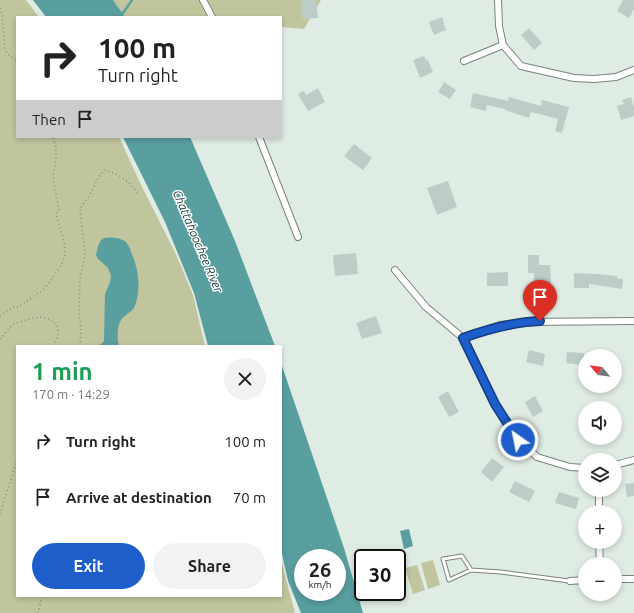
<!DOCTYPE html>
<meta charset="utf-8">
<style>
:root{--surface:#fff;--page:#f2f2f2;--text:#222;--muted:#767676;--accent:#1d5eca}
body{margin:0;font-family:Ubuntu,sans-serif;background:var(--page);color:var(--text);height:100vh;display:flex;flex-direction:column;font-size:15px;white-space:nowrap}
*{box-sizing:border-box;margin:0}
p{font-size:13px;color:var(--muted)}
.icon{flex:none;width:22px;height:22px;fill:none;stroke:currentColor;stroke-width:2;stroke-linecap:round;stroke-linejoin:round}
.map{position:relative;flex:1;overflow:hidden}
.details{position:absolute;left:16px;top:345px;width:266px;height:252px;display:flex;flex-direction:column;background:var(--surface);border-radius:0px;box-shadow:0 2px 6px #0003}
.details>*{flex:none}
.top-card{position:absolute;left:16px;top:16px;width:266px;height:122px;border-radius:0px;box-shadow:0 2px 6px #0003;background:#fff;color:var(--text);overflow:hidden}
.needle{width:26px;rotate:299deg}
.tools{position:absolute;left:578px;top:349px;display:grid;gap:8px}
.tools a{display:grid;place-items:center;width:44px;height:44px;border-radius:50%;background:var(--surface);box-shadow:0 2px 6px #0003;font-size:20px}
.speed{position:absolute;left:294px;top:549px;display:flex;gap:8px;font-size:20px;font-weight:700;text-align:center}
.speed>*{display:grid;place-content:center;width:52px;height:52px;border-radius:50%;background:var(--surface);box-shadow:0 2px 6px #0003;line-height:1}
.speed small{font-size:10px;font-weight:400}
.speed .limit{border:2px solid #111;border-radius:6px;background:#fff;color:#111}
.pin{position:absolute;display:grid;place-items:center;width:34px;height:34px;color:#fff;margin:-41px -17px;border-radius:50% 50% 50% 0;rotate:-45deg;box-shadow:0 0 4px #0007}
.pin .icon{rotate:45deg}
.me{position:absolute;width:44px;margin:-22px;rotate:327deg;stroke-linejoin:round;filter:drop-shadow(0 0 3px #0008)}
.turn{display:flex;align-items:center;gap:14px;height:84px;padding:0 16px;font-size:18px}
.turn .icon{width:52px;height:52px;stroke-width:2.5}
.turn b{display:block;font-size:28px;line-height:34px}
.then{display:flex;align-items:center;height:38px;padding:0 16px;background:#0003;gap:8px;font-size:15px}
.round{display:grid;place-items:center;flex:none;width:42px;height:42px;border-radius:21px;background:var(--page)}
.summary{display:flex;align-items:center;justify-content:space-between;height:68px;padding:0 16px}
h1{font-size:24px;font-weight:600;line-height:30px;color:#1e9e55}
.action{display:flex;gap:8px;margin-top:auto;padding:8px 16px}
.action a{flex:1;height:46px;border-radius:24px;background:var(--accent);color:#fff;font-size:16px;font-weight:600;line-height:46px;text-align:center}
.action a+a{background:var(--page);color:var(--text)}
ul{padding:0;list-style:none}
li{display:flex;align-items:center;gap:12px;height:56px;padding:0 16px}
li div{flex:1}
li b{display:block;font-size:15px}
li em{font-style:normal}
.map>svg:first-child{display:block}
.green{fill:#c0c59e}
.water{fill:#5a9fa0;fill-rule:evenodd}
.lines{fill:none;stroke-linecap:round;stroke-linejoin:round}
.stream{stroke:#5a9fa0;stroke-width:2.5}
.building{fill:#bccdc8}
.service-casing{stroke:#78847b;stroke-width:5}
.minor-casing{stroke:#78847b;stroke-width:8}
.path{stroke:#838b85;stroke-width:1.5;stroke-dasharray:1 3;stroke-linecap:butt}
.service{stroke:#fff;stroke-width:3}
.minor{stroke:#fff;stroke-width:6}
.route-casing{stroke:#133d83;stroke-width:10}
.route{stroke:#1d5eca;stroke-width:7}
.labels{text-anchor:middle;dominant-baseline:central;stroke-width:3;stroke-linejoin:round;paint-order:stroke}
.water-label{font-size:12px;font-style:italic;fill:#133637;stroke:#fff}
</style>
<div class="map">
<svg width="634" height="613" viewBox="0 0 634 613">
<rect width="100%" height="100%" fill="#dfece3"/>
<path class="green" d="M0 0H26L39 17H17V137H119L141 185 175 252 193 295 205 346H17V596H281V560L295 613H0Z
M113 0H321L304 29 281 27V17H125Z
M433 560 440 585 428 589 421 563Z
M417 565 425 590 413 594 405 568Z"/>
<path class="water" d="M33 0H113L125 17H46Z
M123 137H190L235 241 275 346H208L194 293 165 222Z
M104 238C111 237 118 237 125 241 128 244 130 248 131 252 139 270 141 287 135 306 132 313 123 315 120 322 117 328 117 339 119 346H99L104 341 105 294 110 282 111 276 108 268 98 259 96 255 98 246 101 240Z
M281 363 344 548 363 613H301L288 581 281 549ZM303 558H337V592H303Z
M409 529 413 546 404 549 400 531Z"/>
<g class="lines">
<path class="stream" d="M119 14 123 13 132 0"/>
</g>
<path class="building" d="M301 0H316L318 18 302 19Z
M623 0H634V9L629 18 617 11Z
M442 17 446 30 434 35 429 22Z
M529 28 542 43 534 50 521 35Z
M424 56 426 61 428 60 433 72 420 78 413 60Z
M444 82 456 90 450 99 438 92Z
M318 88 325 102 308 111 298 94 304 91 306 95Z
M473 93 508 101 509 97 541 106 542 100 569 107 562 133 555 131 558 119 531 112 529 118 505 110V109L487 105 486 111 470 107Z
M631 97 634 108V116L621 120 617 106 624 104 622 100Z
M354 144 372 158 363 170 344 156Z
M448 181 457 207 437 215 427 188Z
M356 253 358 274 335 276 333 255Z
M528 255H539V265H550L551 283H534V273H528Z
M508 272V286H487V273Z
M574 273 596 274 617 276V278L623 279 622 289 589 284V288H574Z
M376 316 382 333 362 339 356 323Z
M529 350 545 354 543 366 526 362Z
M567 352 584 353 583 365 566 363Z
M448 391 459 412 449 417 438 397Z
M535 396 543 411 533 417 525 402Z
M492 458 504 467 492 482 481 472Z
M515 481 535 491 529 502 509 492Z
M634 483V496L627 497 625 484Z
M559 492 579 498 576 509 555 503Z"/>
<g class="lines">
<defs>
<path id="service" d="M471 570 449 580 443 559 462 556 471 570 501 572 569 581"/>
<path id="minor" d="M203 0 212 17
M498 0 499 26 503 45 521 66 574 78 594 79 616 77 634 70
M464 61 503 45
M259 137 298 237
M395 270 426 307 463 338 495 404 519 440 537 457 570 467 585 468
M463 338 500 325 525 322 634 321
M615 465 634 460
M599 490V512
M599 542 600 564
M615 579H634
M570 581 585 580"/>
</defs>
<use href="#service" class="service-casing"/>
<use href="#minor" class="minor-casing"/>
<path class="path" d="M0 8 2 14 5 50 9 55 17 61
M0 316 12 307H18L43 290 59 269 64 259 65 251 64 241 56 214 59 210 55 190 53 176 56 160V148L53 137
M0 339 13 324 32 318 40 317 49 319 57 325 58 335 54 346
M80 346 81 329 79 312 80 278 85 256 80 210C82 204 87 200 90 194 95 185 97 177 105 170 117 173 130 181 137 193
M0 514 17 460
M38 613 42 596"/>
<use href="#service" class="service"/>
<use href="#minor" class="minor"/>
</g>
<g class="lines">
<defs>
<path id="route" d="M518 440 495 404 463 338C488 329 512 322 540 321"/>
</defs>
<use href="#route" class="route-casing"/>
<use href="#route" class="route"/>
</g>
<g class="labels">
<g class="water-label">
<text transform="translate(198 241) rotate(67)">Chattahoochee River</text>
</g>
</g>
</svg>
<div class="tools">
<a><svg class="needle" viewBox="-14 -14 28 28"><path d="M0-13l5 13h-10z" fill="#e53935"/><path d="M0 13l5-13h-10z" fill="#767676"/></svg></a>
<a><svg class="icon" aria-label="sound" viewBox="0 0 24 24"><path d="M4 9h4l5-4v14l-5-4H4zM17 9q2 3 0 6"/></svg></a>
<a><svg class="icon" aria-label="layers" viewBox="0 0 24 24"><path d="M12 4l9 5-9 5-9-5zM3 14l9 5 9-5"/></svg></a>
<a>+</a>
<a>−</a>
</div>
<div class="speed"><div>26<small>km/h</small></div><div class="limit">30</div></div>
<div class="pin" style="left:540px;top:321px;background:#d93025"><svg class="icon" aria-label="arrive" viewBox="0 0 24 24"><path d="M6 21V4h12l-3 4 3 4H6"/></svg></div>
<svg class="me" style="left:518px;top:440px" viewBox="-20 -20 40 40"><circle r="17" fill="#1d5eca" stroke="#fff" stroke-width="3"/><path d="M0-11L8 9 0 5-8 9z" fill="#fff"/></svg>
<div class="top-card">
<div class="turn"><svg class="icon" aria-label="right" viewBox="0 0 24 24"><path d="M7 20v-9h11M14 6l5 5-5 5"/></svg><div><b>100 m</b>Turn right</div></div>
<div class="then">Then<svg class="icon" aria-label="arrive" viewBox="0 0 24 24"><path d="M6 21V4h12l-3 4 3 4H6"/></svg></div>
</div>
<section class="details">
<div class="summary"><div><h1>1 min</h1><p>170 m · 14:29</p></div><a class="round"><svg class="icon" aria-label="close" viewBox="0 0 24 24"><path d="M6 6l12 12M18 6L6 18"/></svg></a></div>
<ul>
<li><svg class="icon" aria-label="right" viewBox="0 0 24 24"><path d="M7 20v-9h11M14 6l5 5-5 5"/></svg><div><b>Turn right</b></div><em>100 m</em></li>
<li><svg class="icon" aria-label="arrive" viewBox="0 0 24 24"><path d="M6 21V4h12l-3 4 3 4H6"/></svg><div><b>Arrive at destination</b></div><em>70 m</em></li>
</ul>
<div class="action"><a>Exit</a><a>Share</a></div>
</section>
</div>
